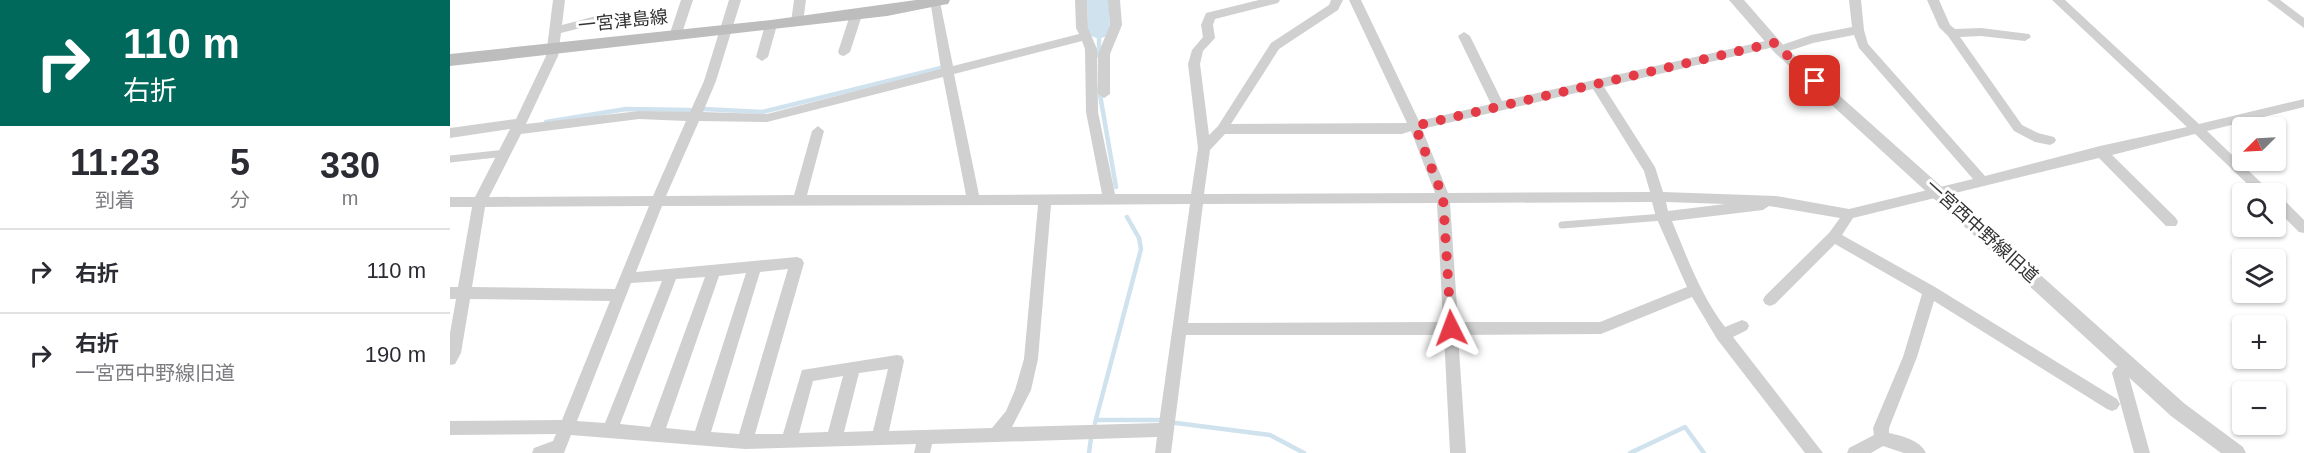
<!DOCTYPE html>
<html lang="ja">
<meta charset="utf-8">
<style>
:root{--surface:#fff;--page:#f2f2f3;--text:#2b2b33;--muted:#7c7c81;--line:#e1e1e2}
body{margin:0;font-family:Helvetica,"Noto Sans JP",sans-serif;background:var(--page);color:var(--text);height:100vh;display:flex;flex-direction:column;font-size:22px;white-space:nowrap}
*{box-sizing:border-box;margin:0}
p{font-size:20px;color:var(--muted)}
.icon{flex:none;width:33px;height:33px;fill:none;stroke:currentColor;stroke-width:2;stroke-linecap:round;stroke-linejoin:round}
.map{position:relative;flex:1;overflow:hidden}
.details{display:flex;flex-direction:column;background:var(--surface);width:450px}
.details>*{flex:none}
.banner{background:#00695c;color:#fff;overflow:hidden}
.needle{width:39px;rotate:246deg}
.fabs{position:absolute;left:1782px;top:117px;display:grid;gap:12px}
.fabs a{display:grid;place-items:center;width:54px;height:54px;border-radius:6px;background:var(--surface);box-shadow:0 2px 4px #0004;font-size:30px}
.pin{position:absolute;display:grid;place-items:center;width:51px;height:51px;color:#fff;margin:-26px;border-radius:12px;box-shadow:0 3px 9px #0006}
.me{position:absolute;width:66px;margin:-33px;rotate:357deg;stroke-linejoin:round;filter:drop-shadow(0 0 4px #0008)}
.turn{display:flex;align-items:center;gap:21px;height:126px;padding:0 24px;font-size:27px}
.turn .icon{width:78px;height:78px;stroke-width:2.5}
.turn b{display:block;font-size:42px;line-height:51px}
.eta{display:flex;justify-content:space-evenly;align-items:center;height:102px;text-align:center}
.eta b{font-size:36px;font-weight:700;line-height:42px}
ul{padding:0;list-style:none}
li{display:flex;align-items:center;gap:18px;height:84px;padding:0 24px;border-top:2px solid var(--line)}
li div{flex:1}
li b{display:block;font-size:22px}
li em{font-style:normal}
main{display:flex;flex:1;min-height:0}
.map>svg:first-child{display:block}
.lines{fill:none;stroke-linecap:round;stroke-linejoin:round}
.stream{stroke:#cfe2ee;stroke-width:4.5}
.river{fill:#cfe2ee;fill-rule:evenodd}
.service{stroke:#d0d0d0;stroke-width:7}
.minor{fill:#d0d0d0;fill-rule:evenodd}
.tertiary{fill:#d0d0d0;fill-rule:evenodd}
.secondary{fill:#bdbdbd;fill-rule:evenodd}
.route{stroke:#e63946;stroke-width:10;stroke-dasharray:0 18}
.labels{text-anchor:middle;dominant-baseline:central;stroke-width:6;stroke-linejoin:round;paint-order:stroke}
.street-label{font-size:18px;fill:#333;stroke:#fff}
</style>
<main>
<section class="details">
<div class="banner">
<div class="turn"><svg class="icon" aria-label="right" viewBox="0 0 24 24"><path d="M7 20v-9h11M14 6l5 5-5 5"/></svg><div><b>110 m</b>右折</div></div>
</div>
<div class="eta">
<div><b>11:23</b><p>到着</p></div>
<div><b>5</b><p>分</p></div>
<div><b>330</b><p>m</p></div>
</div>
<ul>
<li><svg class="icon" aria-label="right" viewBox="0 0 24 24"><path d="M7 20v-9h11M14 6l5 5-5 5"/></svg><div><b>右折</b></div><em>110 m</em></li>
<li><svg class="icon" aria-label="right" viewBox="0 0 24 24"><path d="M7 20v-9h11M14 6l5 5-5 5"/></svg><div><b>右折</b><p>一宮西中野線旧道</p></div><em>190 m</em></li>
</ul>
</section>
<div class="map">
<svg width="1854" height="453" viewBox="0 0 1854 453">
<rect width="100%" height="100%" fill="#fff"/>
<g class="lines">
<path class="stream" d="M638 33 649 31V56
M649 89 666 187
M253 109 312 112 491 68
M96 122 176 109 240 110
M646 420H713
M645 423 691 249 689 238 677 217
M726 423 820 435 854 453
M639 453 641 438
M1180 453 1235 427 1254 453"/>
<path class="river" d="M637 0H659L660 31 657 36 649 39 641 36 638 31Z"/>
<path class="service" d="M0 159 56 153
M1112 225 1213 217"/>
<path class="minor" d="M103 0H115L112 25 146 16 152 20 150 23 111 33 108 56 76 124 189 111 240 112 254 81 279 0H291L266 81 253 112 317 114 491 69 480 0H488L490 2 503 66 629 34 626 28 625 0H637L638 28 647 49 648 112 665 194H741L748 148 738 64 742 50 753 37 751 25 756 13 809 0H830L828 3 765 19 763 25 765 38 753 51 750 64 759 135 768 126 821 43 879 5 881 0H893L888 10 829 49 781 124 957 123 899 0H911L969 121 1041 104 1008 36 1014 32 1020 36 1052 101 1324 39 1328 40 1330 43 1328 46 1324 47 1154 87 1205 167 1213 192 1326 196 1399 209 1523 179 1409 48 1404 35 1363 43 1330 54 1326 53 1324 50 1326 47 1361 35 1402 27 1399 0H1411L1414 30 1418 44 1535 176 1650 146 1737 127 1602 0H1615L1749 124 1854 99V107L1757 131 1823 194H1808L1745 134 1662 155 1726 218 1728 222 1726 226H1716L1649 158 1403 218 1392 235 1485 287 1667 399 1670 404 1667 409 1662 411 1657 409 1484 301 1467 357 1439 428V433C1452 436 1470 440 1476 453H1454L1433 446 1421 453H1397L1399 448 1424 435 1423 428 1453 357 1472 294 1385 244 1325 304 1320 306 1315 304 1313 300 1315 296 1379 233 1390 218 1319 206 1313 210 1222 221C1237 257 1251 296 1275 327L1292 320 1297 322 1299 326 1297 330 1283 337 1373 453H1355L1267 339 1242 297 1151 334 1008 335 1016 453H1000L994 335H736L721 453H705L707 437 482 444 480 453H464L466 444 295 449 121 435 114 453H82L84 448 103 441 106 434 0 435V421L112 420 160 301 20 299 11 353 5 364 0 365V333L6 299H0V287H8L22 207H0V197H25L60 129 0 138V128L66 119 96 56ZM632 41 635 49 636 112 652 194 529 195 504 74ZM493 77 516 195H357L374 131 368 126 362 131 344 195 216 196 249 121 317 122ZM1143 89 1194 171 1200 192 998 193 972 129ZM189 119 236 121 203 196 39 197 71 134ZM961 131 985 193 754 194 760 150 775 134H952ZM1202 202 1206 217 1237 287 1150 322H1008L1000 203ZM1216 202 1275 204 1218 211ZM987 203 993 322 738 323 753 204ZM740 204 709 423 562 427 581 390 588 359 601 205ZM588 205 574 359 565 390 556 411 542 428 439 431 454 361 452 356 447 355 352 370 333 434H305L354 263 352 259 347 257 186 272 212 206ZM199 206 165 289 22 287 35 207ZM338 269 289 434 261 432 310 272ZM296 273 245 431 216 428 269 276ZM255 277 200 427 170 424 226 279ZM212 281 155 423 127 421 181 283ZM438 369 423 431 394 432 409 373ZM393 376 378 432 349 433 363 381Z
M231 0H243L231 36 225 40 219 36Z
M344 0H356L353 22 347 26 341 22Z
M658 0H670L672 25 660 54V94L654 98 648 94V54L660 25Z
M1477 0H1489L1500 25 1505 29 1531 28 1579 34 1581 37 1575 41 1531 36 1510 37 1572 125 1588 133 1604 137 1606 140 1604 143 1600 145 1585 142 1564 131 1498 36 1489 27Z
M1817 0H1830L1854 18V28Z
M406 11 412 15 400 52 394 56 390 55 388 52 400 15Z
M321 21 327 25 318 57 312 61 306 57 315 25Z
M1826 196 1831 197 1854 220V233L1849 232 1826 209Z
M1670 366 1675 368 1678 373 1700 453H1684L1662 373 1665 368Z"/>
<path class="tertiary" d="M1279 0H1294L1335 47 1735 404 1793 447 1796 453H1771L1721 416 1325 53Z"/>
<path class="secondary" d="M466 0H500L498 4 492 5 437 16 0 66V54L321 20Z"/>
</g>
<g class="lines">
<path class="route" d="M1001 328 993 197 965 126 1324 43 1365 81"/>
</g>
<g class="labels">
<g class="street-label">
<text transform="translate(173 21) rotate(-6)">一宮津島線</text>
<text transform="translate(1532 231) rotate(42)">一宮西中野線旧道</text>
</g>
</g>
</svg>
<div class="fabs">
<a><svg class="needle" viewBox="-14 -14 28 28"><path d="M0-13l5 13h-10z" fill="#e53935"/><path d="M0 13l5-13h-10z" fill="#7c7c81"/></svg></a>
<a><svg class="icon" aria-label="search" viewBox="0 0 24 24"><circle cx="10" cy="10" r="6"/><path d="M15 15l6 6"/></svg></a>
<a><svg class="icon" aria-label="layers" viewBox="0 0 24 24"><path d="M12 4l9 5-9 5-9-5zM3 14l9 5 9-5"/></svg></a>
<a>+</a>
<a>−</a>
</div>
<div class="pin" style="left:1365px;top:81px;background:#d93025"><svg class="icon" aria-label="arrive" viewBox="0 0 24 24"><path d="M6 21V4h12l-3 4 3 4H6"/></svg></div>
<svg class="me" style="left:1001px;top:328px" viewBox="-20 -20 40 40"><path d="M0-17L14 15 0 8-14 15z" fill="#e63946" stroke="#fff" stroke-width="4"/></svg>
</div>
</main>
